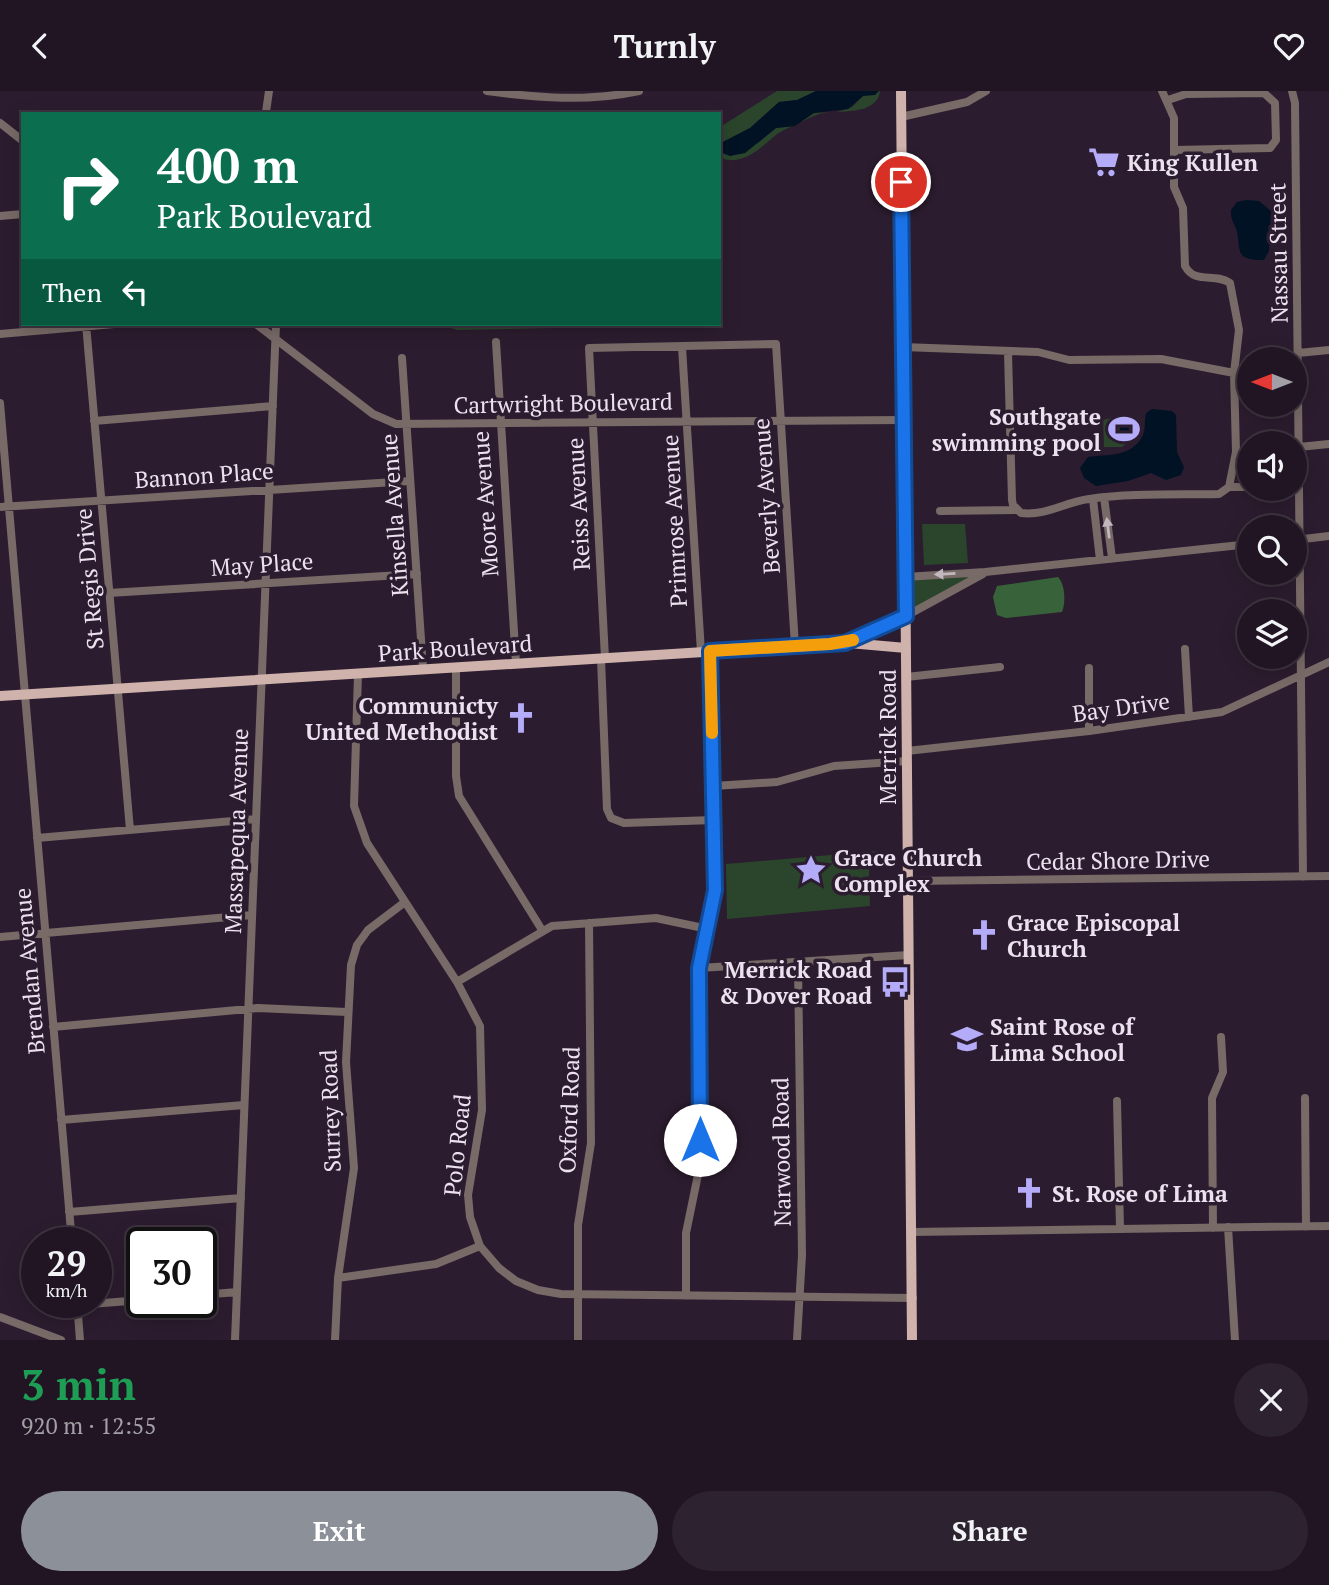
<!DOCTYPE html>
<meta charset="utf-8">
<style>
:root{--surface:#211523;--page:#2d2230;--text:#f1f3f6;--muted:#a29fa6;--line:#3e3441;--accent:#8c9099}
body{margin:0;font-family:"PT Serif",serif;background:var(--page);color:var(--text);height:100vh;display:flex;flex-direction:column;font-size:26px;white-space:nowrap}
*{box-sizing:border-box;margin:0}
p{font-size:23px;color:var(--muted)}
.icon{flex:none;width:38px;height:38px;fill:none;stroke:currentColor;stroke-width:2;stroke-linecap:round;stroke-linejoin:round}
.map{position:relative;height:1249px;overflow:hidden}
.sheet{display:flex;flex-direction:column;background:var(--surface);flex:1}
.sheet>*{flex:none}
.top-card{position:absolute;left:21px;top:21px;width:700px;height:214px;border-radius:0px;box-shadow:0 4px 18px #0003,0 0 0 2px var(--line);background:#0b6e4f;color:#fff;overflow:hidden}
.needle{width:46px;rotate:270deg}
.fabs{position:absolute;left:1237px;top:256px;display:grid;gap:14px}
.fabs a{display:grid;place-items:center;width:70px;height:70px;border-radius:50%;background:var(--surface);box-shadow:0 4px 18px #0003,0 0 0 2px var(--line);font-size:35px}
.speed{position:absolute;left:21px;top:1136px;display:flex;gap:14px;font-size:35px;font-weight:700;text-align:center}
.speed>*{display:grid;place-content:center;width:91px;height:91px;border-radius:50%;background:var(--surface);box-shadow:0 4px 18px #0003,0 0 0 2px var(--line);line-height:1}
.speed small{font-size:18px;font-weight:400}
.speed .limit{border:4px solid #111;border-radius:10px;background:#fff;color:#111}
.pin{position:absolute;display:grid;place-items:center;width:60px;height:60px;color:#fff;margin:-30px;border:4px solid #fff;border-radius:50%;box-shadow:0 2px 7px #0007}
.me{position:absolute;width:77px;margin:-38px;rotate:0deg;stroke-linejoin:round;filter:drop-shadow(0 0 5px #0008)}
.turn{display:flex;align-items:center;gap:24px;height:147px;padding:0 21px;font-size:32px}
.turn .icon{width:91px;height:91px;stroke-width:2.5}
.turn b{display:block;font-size:49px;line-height:60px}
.then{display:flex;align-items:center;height:66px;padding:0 21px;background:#0003;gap:14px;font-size:26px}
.round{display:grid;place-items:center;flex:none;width:74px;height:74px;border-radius:37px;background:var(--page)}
.summary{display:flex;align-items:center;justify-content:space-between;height:119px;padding:0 21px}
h1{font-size:42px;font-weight:700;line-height:52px;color:#1e9e55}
.primary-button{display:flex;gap:14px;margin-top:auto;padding:14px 21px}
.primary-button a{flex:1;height:80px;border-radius:42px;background:var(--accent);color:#fff;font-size:28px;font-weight:700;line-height:80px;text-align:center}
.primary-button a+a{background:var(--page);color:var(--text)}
header{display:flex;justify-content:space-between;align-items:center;height:91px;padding:0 21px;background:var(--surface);font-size:32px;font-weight:700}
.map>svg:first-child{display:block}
.green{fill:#2b452c}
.forest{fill:#37623a}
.water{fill:#001224}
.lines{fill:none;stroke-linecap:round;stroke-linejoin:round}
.minor{stroke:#786a67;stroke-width:8}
.major{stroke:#ceb2ab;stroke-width:10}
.oneway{fill:#c3b7bf}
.route-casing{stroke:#114b97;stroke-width:18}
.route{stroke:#1a73e8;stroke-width:12}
.slow{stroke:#f59e0b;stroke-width:12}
.labels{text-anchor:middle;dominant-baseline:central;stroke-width:7;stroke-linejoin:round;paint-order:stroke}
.poi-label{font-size:23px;font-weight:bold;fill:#ece1ee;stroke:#2c1c2f;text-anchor:start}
.street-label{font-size:23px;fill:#ece1ee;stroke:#2c1c2f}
</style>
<header><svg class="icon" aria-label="back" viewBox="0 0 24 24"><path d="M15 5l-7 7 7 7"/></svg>Turnly<svg class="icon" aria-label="heart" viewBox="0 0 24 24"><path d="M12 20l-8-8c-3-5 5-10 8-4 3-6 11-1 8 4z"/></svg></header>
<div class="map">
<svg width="1329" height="1249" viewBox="0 0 1329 1249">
<rect width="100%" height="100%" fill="#2c1c2f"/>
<path class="green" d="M777 0H816L797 9 779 11 750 37 719 53 720 36Z
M880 0C877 26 837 18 819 23 811 26 782 39 776 44 760 57 742 77 719 66V59L730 65 759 51 776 37 795 35 813 22 837 21 852 16 863 5Z
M436 233H557L553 237 458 239Z
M1120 325H1133V347L1122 356H1104L1103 329Z
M922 433H965L968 472 924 474Z
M982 482 906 523V487Z
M877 760 869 780 870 815 727 828 726 773Z"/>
<path class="forest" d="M1058 486C1065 493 1066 511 1062 521L1006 527 997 524 993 506 997 495Z"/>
<path class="water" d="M816 0H879L875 4 863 5 848 18 814 22 795 35 776 37 745 62 730 65 720 61 719 53 750 37 779 11 797 9Z
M1246 109 1259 110 1271 120 1269 160 1264 169C1234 169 1241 160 1237 141 1235 133 1230 129 1231 119L1237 111Z
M1152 318 1172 320 1176 324 1177 361 1184 376 1181 384 1166 389 1151 382 1128 390 1096 395 1084 387 1080 377 1088 366C1107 363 1132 367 1143 344 1146 337 1144 329 1146 322Z
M1120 328 1129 330V347L1125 352 1119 347Z"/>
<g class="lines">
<path class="minor" d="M487 0C537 7 588 11 639 0
M1292 0 1295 12 1303 786
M1168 9 1186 3 1264 2 1275 12 1276 49 1270 57 1174 59
M266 21 269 0
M901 26 967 11 986 0
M0 32 23 50
M0 125 23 123
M86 233 130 739
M256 233 373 323 396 333 904 329
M0 243 114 233
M496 251 516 573
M682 256 701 561
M903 256 1038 261 1069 269 1161 268 1234 282
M1008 262 1012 409 1013 414 1021 422C1047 425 1065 411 1089 408 1132 402 1176 404 1219 403L1229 396 1236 361 1234 282 1239 239 1230 192C1215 181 1195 194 1185 175L1183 117 1174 96V27L1162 0
M1298 262 1329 259
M402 267 423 578
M0 312 72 1152
M94 330 273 315
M1299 356 1329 353
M1229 396H1250
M1104 406 1112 467
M1093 408 1100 469
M0 416 410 390
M940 420 1016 419
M1295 449 1329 445
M905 486 985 481 1250 453
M109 502 417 483
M906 525 983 483
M1185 558 1189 626
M605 567 589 257 776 253 795 555
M601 568 607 718 611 727 624 732 714 729
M456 576V685L459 705 542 839
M1089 577V640
M358 583 354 715 367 752 457 891 480 935 482 1019 468 1104 470 1126 480 1155 499 1177 516 1190 538 1199 561 1203 913 1207
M906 586 1000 576
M907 660 1089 640 1222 621 1329 571
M714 695 777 691 834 675 907 670
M37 747 256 728
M908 790 1329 785
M0 846 252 824
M699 877 909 864
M457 891 552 835 656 827 708 838
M53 936 258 917 347 921
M1305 1007 1306 1136
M1117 1010 1120 1137
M61 1029 244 1014
M69 1121 241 1107
M1228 1136 1235 1249
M1213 1137 1212 1007 1223 981 1221 946
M911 1141 1329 1135
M338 1187 436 1173 480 1155
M201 1204 237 1201
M686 1205V1142L700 1074 699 877 715 799 711 560
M77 1211 80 1249
M77 1214 142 1209
M0 1226 61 1249
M235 1249 276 233
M335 1249 338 1187 354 1077 346 971 351 874 357 854 368 839 405 811
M578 1249V1134L591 1052 589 832
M797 1249 802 1164 798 873"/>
<path class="major" d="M901 0 912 1249
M849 552 906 557
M0 605 830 553 845 552 906 525"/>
</g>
<defs><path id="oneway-solid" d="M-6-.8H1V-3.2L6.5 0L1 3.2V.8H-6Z" transform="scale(1.75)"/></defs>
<g class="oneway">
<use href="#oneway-solid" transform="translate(1108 437) rotate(-97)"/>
<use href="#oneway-solid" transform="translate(945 483) rotate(177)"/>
</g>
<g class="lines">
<defs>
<path id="route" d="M700 1049 699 877 715 799 710 560 845 552 906 525 901 91"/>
</defs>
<use href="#route" class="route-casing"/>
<use href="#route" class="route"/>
<path class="slow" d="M712 642 710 560 830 553 853 549"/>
</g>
<defs>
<symbol id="supermarket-bare" viewBox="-9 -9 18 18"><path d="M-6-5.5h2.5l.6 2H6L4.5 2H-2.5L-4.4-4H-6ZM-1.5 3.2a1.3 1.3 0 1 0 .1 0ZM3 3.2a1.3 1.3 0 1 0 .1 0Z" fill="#b4acf9" stroke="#2c1c2f" stroke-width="2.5" paint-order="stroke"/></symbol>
<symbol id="stadium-bare" viewBox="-9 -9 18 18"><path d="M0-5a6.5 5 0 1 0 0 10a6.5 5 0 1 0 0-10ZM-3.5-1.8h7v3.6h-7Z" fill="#b4acf9" stroke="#2c1c2f" stroke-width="2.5" paint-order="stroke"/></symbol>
<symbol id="church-bare" viewBox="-9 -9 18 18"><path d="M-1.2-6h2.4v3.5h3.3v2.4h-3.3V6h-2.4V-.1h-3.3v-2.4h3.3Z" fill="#b4acf9" stroke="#2c1c2f" stroke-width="2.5" paint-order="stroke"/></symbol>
<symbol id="sight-bare" viewBox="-9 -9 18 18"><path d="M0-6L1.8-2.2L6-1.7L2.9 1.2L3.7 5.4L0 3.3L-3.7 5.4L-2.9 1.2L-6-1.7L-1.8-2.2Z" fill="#b4acf9" stroke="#2c1c2f" stroke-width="2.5" paint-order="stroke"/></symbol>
<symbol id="bus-bare" viewBox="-9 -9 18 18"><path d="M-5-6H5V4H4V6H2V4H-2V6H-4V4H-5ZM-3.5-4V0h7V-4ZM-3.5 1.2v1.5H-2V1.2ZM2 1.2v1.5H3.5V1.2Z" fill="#b4acf9" stroke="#2c1c2f" stroke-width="2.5" paint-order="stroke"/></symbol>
<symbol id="school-bare" viewBox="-9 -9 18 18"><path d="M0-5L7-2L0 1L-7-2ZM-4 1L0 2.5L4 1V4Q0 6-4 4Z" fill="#b4acf9" stroke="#2c1c2f" stroke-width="2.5" paint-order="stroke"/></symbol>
</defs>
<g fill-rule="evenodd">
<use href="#supermarket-bare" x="1082" y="49" width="44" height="44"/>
<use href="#stadium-bare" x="1102" y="316" width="44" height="44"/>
<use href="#church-bare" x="499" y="605" width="44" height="44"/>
<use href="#sight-bare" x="789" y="757" width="44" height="44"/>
<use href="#church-bare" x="962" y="822" width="44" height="44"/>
<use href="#bus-bare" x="873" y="869" width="44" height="44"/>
<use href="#school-bare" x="945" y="926" width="44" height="44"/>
<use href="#church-bare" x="1007" y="1080" width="44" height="44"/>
</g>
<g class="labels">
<g class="poi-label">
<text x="1127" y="71">King Kullen</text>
<text x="1101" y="325" text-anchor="end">Southgate<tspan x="1101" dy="26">swimming pool</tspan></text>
<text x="498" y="614" text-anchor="end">Communicty<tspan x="498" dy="26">United Methodist</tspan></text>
<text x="834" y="766">Grace Church<tspan x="834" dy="26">Complex</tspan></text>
<text x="1007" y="831">Grace Episcopal<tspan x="1007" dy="26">Church</tspan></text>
<text x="872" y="878" text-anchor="end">Merrick Road<tspan x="872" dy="26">&amp; Dover Road</tspan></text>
<text x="990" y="935">Saint Rose of<tspan x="990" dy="26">Lima School</tspan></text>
<text x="1052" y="1102">St. Rose of Lima</text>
</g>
<g class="street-label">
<text transform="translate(1278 162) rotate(-91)">Nassau Street</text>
<text transform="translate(563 312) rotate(-1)">Cartwright Boulevard</text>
<text transform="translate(204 384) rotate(-4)">Bannon Place</text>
<text transform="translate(766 405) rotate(-94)">Beverly Avenue</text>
<text transform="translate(485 413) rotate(-94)">Moore Avenue</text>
<text transform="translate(578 413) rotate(-93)">Reiss Avenue</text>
<text transform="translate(394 424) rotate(-94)">Kinsella Avenue</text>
<text transform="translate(674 430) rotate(-93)">Primrose Avenue</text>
<text transform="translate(262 473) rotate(-4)">May Place</text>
<text transform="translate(89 488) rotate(-95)">St Regis Drive</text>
<text transform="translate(455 557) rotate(-4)">Park Boulevard</text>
<text transform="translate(1121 616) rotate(-8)">Bay Drive</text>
<text transform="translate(887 646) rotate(-90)">Merrick Road</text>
<text transform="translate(236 740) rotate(-88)">Massapequa Avenue</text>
<text transform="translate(1118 769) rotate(-1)">Cedar Shore Drive</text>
<text transform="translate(29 880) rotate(-95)">Brendan Avenue</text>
<text transform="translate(569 1019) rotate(-88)">Oxford Road</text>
<text transform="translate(330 1020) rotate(-92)">Surrey Road</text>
<text transform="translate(457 1054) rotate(-84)">Polo Road</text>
<text transform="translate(781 1061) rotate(-91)">Narwood Road</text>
</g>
</g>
</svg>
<div class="fabs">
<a><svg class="needle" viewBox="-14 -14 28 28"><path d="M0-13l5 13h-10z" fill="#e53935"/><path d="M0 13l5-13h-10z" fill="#a29fa6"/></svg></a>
<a><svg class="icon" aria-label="sound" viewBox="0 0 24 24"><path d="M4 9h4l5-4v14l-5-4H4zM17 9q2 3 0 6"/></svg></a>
<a><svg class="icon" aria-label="search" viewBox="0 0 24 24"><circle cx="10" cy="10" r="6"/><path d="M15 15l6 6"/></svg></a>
<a><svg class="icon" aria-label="layers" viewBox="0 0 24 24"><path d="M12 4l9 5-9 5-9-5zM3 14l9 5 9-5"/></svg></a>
</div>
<div class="speed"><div>29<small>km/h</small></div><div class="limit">30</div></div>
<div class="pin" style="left:901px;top:91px;background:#d93025"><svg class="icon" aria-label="arrive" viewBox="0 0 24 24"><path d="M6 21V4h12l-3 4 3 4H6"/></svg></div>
<svg class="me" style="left:700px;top:1049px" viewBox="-20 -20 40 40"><circle r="19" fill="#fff"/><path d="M0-13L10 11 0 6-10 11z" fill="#1a73e8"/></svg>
<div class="top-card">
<div class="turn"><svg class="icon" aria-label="right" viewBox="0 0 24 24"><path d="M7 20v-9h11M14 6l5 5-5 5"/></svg><div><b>400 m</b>Park Boulevard</div></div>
<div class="then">Then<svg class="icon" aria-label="left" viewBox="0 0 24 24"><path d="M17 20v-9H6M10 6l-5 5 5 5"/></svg></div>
</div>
</div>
<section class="sheet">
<div class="summary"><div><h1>3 min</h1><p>920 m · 12:55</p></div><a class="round"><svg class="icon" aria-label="close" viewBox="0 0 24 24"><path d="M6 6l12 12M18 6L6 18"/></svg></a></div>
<div class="primary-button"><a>Exit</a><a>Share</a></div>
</section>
